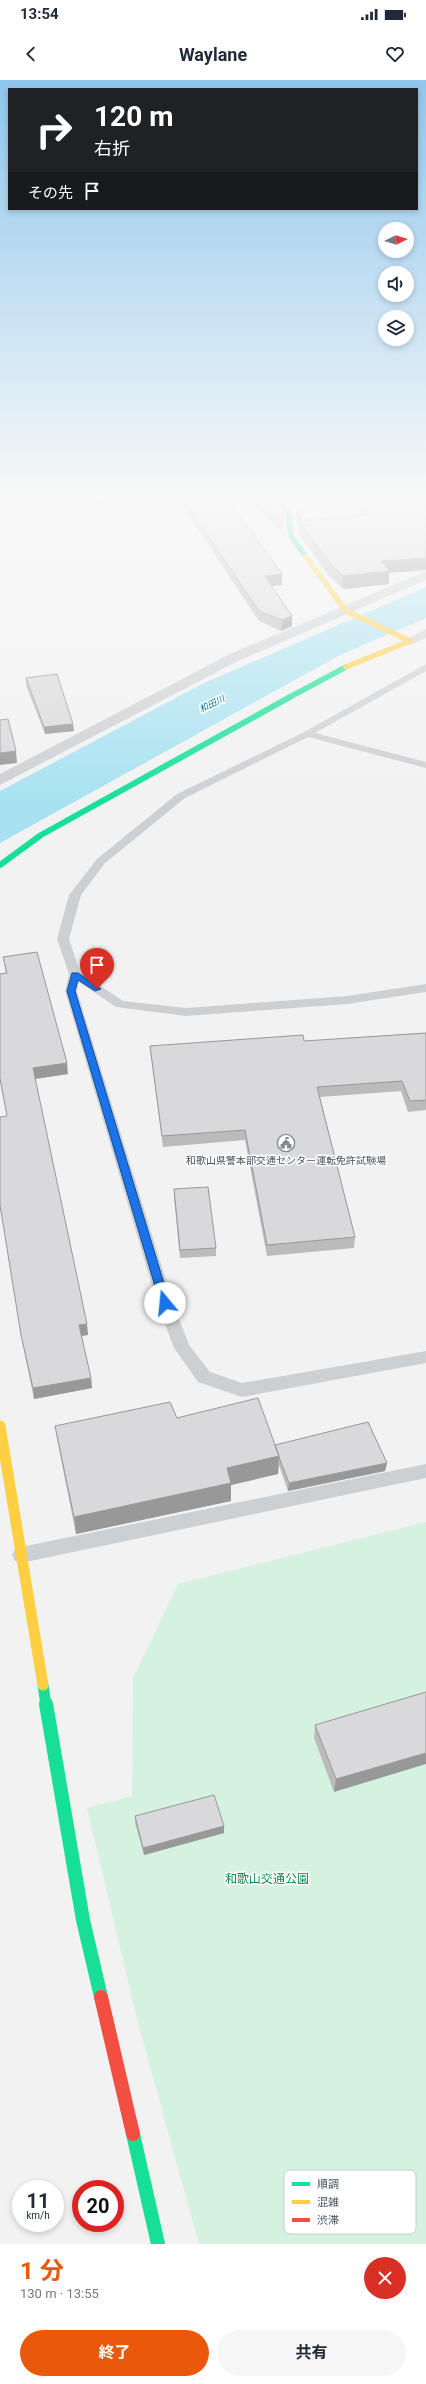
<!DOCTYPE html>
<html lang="ja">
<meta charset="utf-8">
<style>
:root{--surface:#fff;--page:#f6f6f7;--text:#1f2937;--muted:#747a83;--accent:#ea580c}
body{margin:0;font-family:Roboto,"Noto Sans JP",sans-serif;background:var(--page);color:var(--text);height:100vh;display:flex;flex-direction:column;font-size:15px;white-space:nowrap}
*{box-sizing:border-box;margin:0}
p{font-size:13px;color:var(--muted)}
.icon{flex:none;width:22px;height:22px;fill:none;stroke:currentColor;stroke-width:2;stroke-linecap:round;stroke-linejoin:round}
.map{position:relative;height:2164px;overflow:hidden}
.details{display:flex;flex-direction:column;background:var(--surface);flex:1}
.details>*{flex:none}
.hud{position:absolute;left:8px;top:8px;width:410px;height:122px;border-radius:0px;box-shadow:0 2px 6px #0003;background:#202124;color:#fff;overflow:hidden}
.needle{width:26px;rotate:85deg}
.buttons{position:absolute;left:378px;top:142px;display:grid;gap:8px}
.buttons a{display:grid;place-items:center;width:36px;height:36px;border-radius:50%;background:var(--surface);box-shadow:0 2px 6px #0003;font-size:20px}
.speed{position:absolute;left:12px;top:2100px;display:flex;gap:8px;font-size:20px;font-weight:700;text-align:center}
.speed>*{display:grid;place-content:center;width:52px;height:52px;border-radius:50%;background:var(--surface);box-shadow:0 2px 6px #0003;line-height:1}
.speed small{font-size:10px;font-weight:400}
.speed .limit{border:6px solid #d22;background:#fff;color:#111}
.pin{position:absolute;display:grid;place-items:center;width:34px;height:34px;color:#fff;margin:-41px -17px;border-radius:50% 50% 50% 0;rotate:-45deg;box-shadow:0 0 4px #0007}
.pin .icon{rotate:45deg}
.me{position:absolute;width:44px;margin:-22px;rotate:343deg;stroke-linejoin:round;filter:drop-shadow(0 0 3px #0008)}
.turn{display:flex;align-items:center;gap:14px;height:84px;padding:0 20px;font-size:18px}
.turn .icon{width:52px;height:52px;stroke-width:2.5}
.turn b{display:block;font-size:28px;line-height:34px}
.then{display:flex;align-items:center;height:38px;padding:0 20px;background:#0003;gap:8px;font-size:15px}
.round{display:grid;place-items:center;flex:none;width:42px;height:42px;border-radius:21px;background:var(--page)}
.head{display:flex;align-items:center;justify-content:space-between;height:68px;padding:0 20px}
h1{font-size:24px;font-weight:700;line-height:30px;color:var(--accent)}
.button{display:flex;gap:8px;margin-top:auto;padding:8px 20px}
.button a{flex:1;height:46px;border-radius:24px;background:var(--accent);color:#fff;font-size:16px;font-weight:700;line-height:46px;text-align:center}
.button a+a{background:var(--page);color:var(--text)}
.status{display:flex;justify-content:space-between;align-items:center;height:28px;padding:0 20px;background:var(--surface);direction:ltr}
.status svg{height:11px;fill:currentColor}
header{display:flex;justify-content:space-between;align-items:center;height:52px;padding:0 20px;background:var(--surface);font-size:18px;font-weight:700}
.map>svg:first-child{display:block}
.green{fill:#d5f2e0}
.water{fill:#a8e2f1}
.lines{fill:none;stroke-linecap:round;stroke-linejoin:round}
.lane{fill:#cdd0d3;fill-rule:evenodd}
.street{fill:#cdd0d3;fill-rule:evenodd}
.fast-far3{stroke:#16e098;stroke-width:5.5}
.fast-far2{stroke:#16e098;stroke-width:6}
.fast-far1{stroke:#16e098;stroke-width:11}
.fast{stroke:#16e098;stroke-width:14}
.slow-far1{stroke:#ffcf43;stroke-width:5.5}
.slow{stroke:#ffcf43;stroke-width:11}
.jam{stroke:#f24e42;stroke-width:14}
.wall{fill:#bbbbbc}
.shaded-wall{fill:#989899}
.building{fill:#d9d9db;stroke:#989899}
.route{fill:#1a73e8;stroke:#114b97}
.labels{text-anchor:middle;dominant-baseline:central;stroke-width:3;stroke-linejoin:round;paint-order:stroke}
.far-water-label{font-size:9px;font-style:italic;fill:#077c9c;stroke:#fff}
.poi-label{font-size:10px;fill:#47545f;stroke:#fff}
.near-park-label{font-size:12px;fill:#13864d;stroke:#fff}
.key{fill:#fff;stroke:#c8cccf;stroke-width:1}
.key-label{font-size:11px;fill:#47545f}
</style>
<div class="status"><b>13:54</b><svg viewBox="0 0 49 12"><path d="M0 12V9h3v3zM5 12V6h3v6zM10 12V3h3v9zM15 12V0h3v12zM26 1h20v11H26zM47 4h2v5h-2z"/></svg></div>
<header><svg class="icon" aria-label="back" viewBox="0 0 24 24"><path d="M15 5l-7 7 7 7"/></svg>Waylane<svg class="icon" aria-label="heart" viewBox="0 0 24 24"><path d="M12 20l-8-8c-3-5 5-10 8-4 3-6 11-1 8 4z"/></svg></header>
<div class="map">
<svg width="426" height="2164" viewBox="0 0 426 2164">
<rect width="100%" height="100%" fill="#f2f2f2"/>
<path class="green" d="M426 1442V2164H199L137 1939 87 1728 132 1716 133 1598 178 1504Z"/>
<path class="water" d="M426 507V538L340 575 0 763V711L202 604Z"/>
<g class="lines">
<path class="lane" d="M426 584V591L315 653 426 682V688L308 657 185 718 105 783 81 815 69 859 80 892 123 921 186 928 347 916 426 904V912L347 924 186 936 116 927 79 902 77 911 173 1223 189 1265 210 1292 242 1303 426 1271V1283L242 1317 198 1302 174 1268 157 1223 65 911 69 894 57 859 69 815 97 779 177 714 304 652Z
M426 1384V1398L21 1483 15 1481 12 1475 15 1469 21 1467Z"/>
<path class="street" d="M426 491V500L238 581 0 705V694L228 575Z
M426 549V558L410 565 403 561Z"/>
<path class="fast-far3" d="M274 418 288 432 291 456 306 477
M288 618 346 587"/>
<path class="fast-far2" d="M0 785 41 755 290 617"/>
<path class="fast-far1" d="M43 1605 46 1625"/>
<path class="fast" d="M46 1624 83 1840 101 1917
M133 2054 158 2164"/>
<path class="slow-far1" d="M306 477 346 531 410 561 346 587"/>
<path class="slow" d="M0 1346 43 1605"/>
<path class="jam" d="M101 1917 133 2054"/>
</g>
<path class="wall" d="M91 418H173L94 424Z
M177 418H227L282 494V505L271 506 292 536V546L281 551 259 541Z
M246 418H276L283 443V452Z
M380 418H426L389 493V504L343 509 328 495 298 453V449V450L297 440V429L302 440 359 435V425L380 423Z
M26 598 73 644 74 651 45 654 26 605Z
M3 877 68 994 35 999 88 1255 81 1256 91 1298 92 1308 34 1319 23 1266 0 1126 7 1036 0 1002V894H6Z
M426 953V1030L408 1032 401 1011 320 1017 355 1157 354 1168 267 1176 245 1060 163 1067 151 976 150 966 304 961Z
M174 1109 216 1168V1176L180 1178 174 1117Z
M177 1338 275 1365 387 1383 385 1391 288 1411 279 1385 278 1394 231 1405V1421L76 1454 58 1364 55 1346Z
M426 1612 334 1712 314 1658 315 1645Z
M135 1736 224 1746V1753L144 1775 135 1743Z"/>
<path class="shaded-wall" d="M94 418H173L94 424Z
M302 435V445L299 441 298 450V438Z
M426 478V490L389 493V504L343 509V496L381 481Z
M282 494V505L265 506V496Z
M292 536V546L281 551 282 540Z
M73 644 74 651 45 654 44 647Z
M16 671 17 683 0 685V673Z
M67 983 68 994 34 999 33 988Z
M87 1244 88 1255 80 1256 79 1245Z
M91 1298 92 1308 34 1319 33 1308Z
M279 1376 278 1394 231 1405V1421L76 1454 74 1437 227 1388Z
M387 1383 385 1391 288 1411 289 1403Z
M426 1673V1684L334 1712 336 1699Z
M224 1746V1753L144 1775 143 1768Z"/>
<path class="building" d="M183 418H227L282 494 265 496 292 536 282 540 259 531Z
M257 418H276L281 424 283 443Z
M386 418H426V478L381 481 390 491 343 496 329 482 299 441 368 435 359 425 391 422Z
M297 429 302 435 298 438Z
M57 594 73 644 44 647 26 598Z
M8 639 16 671 0 673V640Z
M37 872 67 983 33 988 87 1244 79 1245 91 1298 33 1308 21 1255 0 1125V1037L7 1036 0 998V894L7 893 3 877Z
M426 953V1020L410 1021 402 1001 317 1007 355 1157 267 1165 245 1050 162 1056 150 966 303 955 304 961Z
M208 1107 216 1168 180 1170 174 1109Z
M258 1318 279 1376 227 1388 231 1403 74 1437 55 1346 170 1322 177 1338Z
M368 1342 387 1383 289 1403 279 1377V1376L275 1365Z
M426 1612V1673L336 1699 315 1645Z
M214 1715 224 1746 143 1768 135 1736Z"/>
<linearGradient id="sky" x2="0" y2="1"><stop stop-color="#8ec6ec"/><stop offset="0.58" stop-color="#f9f9f9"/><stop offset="1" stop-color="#f9f9f9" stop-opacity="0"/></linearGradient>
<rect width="426" height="721" fill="url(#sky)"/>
<path class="route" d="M72 893H78L101 909 95 911 78 900 75 911 170 1223 165 1227 160 1223 67 911Z"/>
<defs>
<symbol id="civic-ring" viewBox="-11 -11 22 22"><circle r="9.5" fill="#fff" stroke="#838b92" stroke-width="1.5"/><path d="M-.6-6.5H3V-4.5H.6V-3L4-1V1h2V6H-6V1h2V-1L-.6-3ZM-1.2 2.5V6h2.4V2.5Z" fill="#838b92"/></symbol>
</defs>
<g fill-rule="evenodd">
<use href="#civic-ring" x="276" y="1053" width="20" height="20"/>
</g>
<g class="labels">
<g class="far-water-label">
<text transform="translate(212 624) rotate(-27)">和田川</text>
</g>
<g class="poi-label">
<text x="286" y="1080">和歌山県警本部交通センター運転免許試験場</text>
</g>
<g class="near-park-label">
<text x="267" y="1799">和歌山交通公園</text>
</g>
</g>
<rect x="284" y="2090" width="132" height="64" rx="6" class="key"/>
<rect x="292" y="2102" width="18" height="4" fill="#16e098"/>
<rect x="292" y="2120" width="18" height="4" fill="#ffcf43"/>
<rect x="292" y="2138" width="18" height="4" fill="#f24e42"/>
<g class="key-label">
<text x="317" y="2108">順調</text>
<text x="317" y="2126">混雑</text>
<text x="317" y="2144">渋滞</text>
</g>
</svg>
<div class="buttons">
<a><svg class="needle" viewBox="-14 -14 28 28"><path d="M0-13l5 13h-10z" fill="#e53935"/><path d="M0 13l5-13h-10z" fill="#747a83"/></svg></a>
<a><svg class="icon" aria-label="sound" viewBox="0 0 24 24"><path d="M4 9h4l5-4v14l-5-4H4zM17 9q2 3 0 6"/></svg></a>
<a><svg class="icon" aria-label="layers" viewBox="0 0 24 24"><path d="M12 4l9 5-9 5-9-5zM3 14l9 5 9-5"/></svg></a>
</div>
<div class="speed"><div>11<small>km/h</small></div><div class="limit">20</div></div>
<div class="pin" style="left:97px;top:909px;background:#d93025"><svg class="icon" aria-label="arrive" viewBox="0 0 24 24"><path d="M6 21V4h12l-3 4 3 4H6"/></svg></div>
<svg class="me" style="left:165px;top:1223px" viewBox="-20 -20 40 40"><circle r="19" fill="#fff"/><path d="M0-13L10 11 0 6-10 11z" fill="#1a73e8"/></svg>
<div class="hud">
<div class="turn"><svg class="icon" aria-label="right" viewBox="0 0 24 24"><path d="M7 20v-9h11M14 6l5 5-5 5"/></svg><div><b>120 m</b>右折</div></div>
<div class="then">その先<svg class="icon" aria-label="arrive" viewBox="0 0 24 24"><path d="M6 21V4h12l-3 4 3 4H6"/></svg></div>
</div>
</div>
<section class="details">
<div class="head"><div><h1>1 分</h1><p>130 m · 13:55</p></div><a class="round" style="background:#d93025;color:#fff"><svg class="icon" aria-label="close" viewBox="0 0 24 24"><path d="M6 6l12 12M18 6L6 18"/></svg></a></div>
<div class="button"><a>終了</a><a>共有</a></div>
</section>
